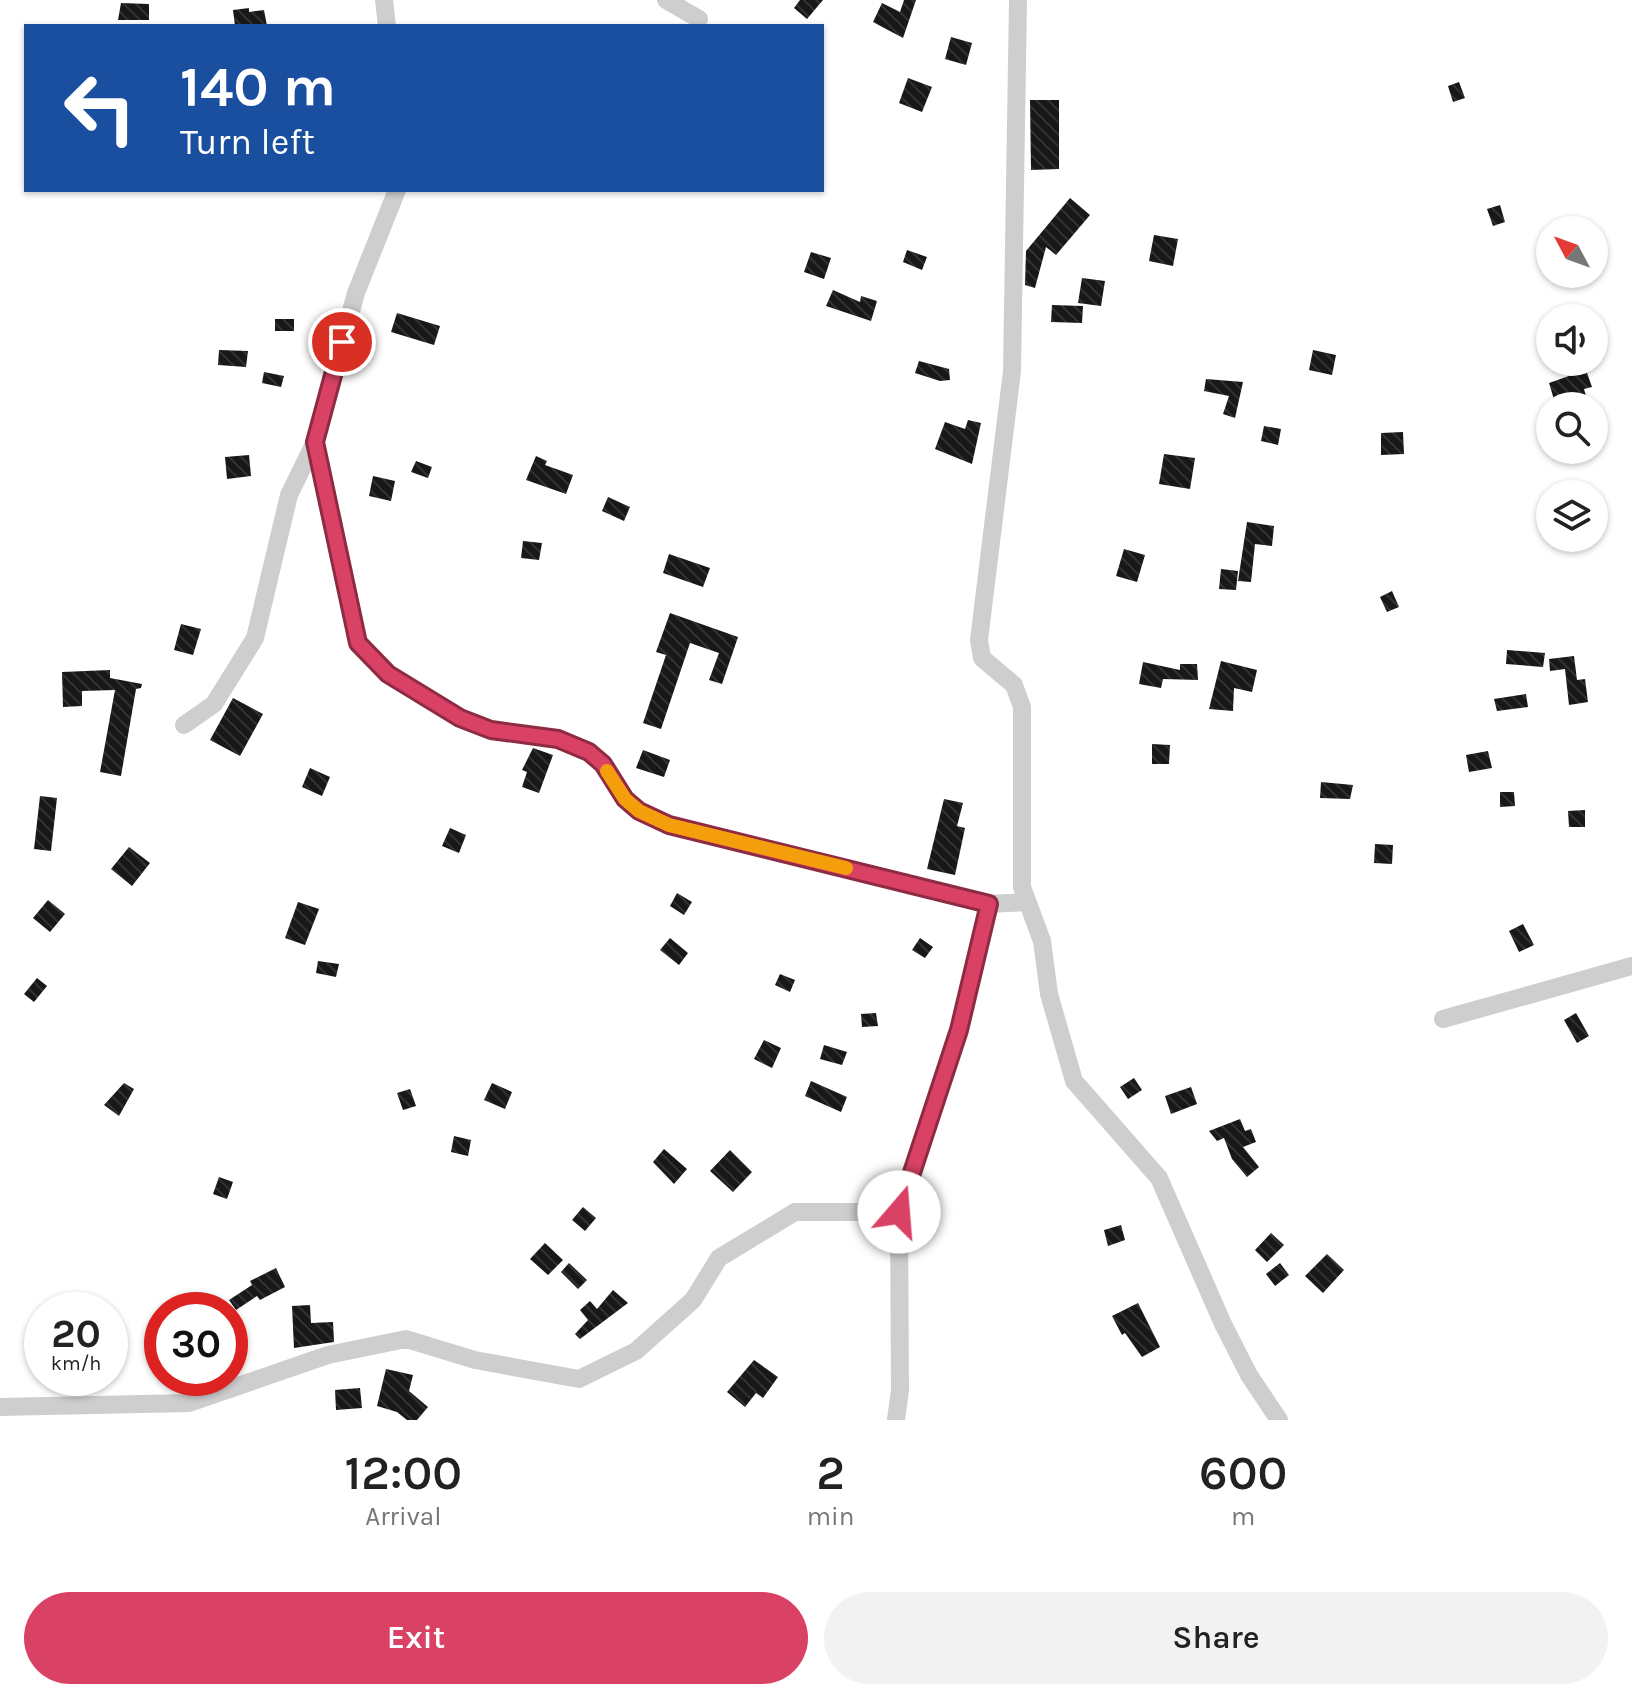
<!DOCTYPE html>
<style>
:root{--surface:#fff;--page:#f2f2f2;--text:#222;--muted:#767676;--accent:#da4265}
body{margin:0;font-family:Karla,sans-serif;background:var(--page);color:var(--text);height:100vh;display:flex;flex-direction:column;font-size:30px;white-space:nowrap}
*{box-sizing:border-box;margin:0}
p{font-size:26px;color:var(--muted)}
.icon{flex:none;width:44px;height:44px;fill:none;stroke:currentColor;stroke-width:2;stroke-linecap:round;stroke-linejoin:round}
.map{position:relative;height:1420px;overflow:hidden}
.details{display:flex;flex-direction:column;background:var(--surface);flex:1}
.details>*{flex:none}
.guide{position:absolute;left:24px;top:24px;width:800px;height:168px;border-radius:0px;box-shadow:0 2px 6px #0004;background:#1a4fa0;color:#fff;overflow:hidden}
.needle{width:52px;rotate:311deg}
.fabs{position:absolute;left:1536px;top:216px;display:grid;gap:16px}
.fabs a{display:grid;place-items:center;width:72px;height:72px;border-radius:50%;background:var(--surface);box-shadow:0 2px 6px #0004;font-size:40px}
.speed{position:absolute;left:24px;top:1292px;display:flex;gap:16px;font-size:40px;font-weight:700;text-align:center}
.speed>*{display:grid;place-content:center;width:104px;height:104px;border-radius:50%;background:var(--surface);box-shadow:0 2px 6px #0004;line-height:1}
.speed small{font-size:20px;font-weight:400}
.speed .limit{border:12px solid #d22;background:#fff;color:#111}
.pin{position:absolute;display:grid;place-items:center;width:68px;height:68px;color:#fff;margin:-34px;border:4px solid #fff;border-radius:50%;box-shadow:0 2px 8px #0007}
.me{position:absolute;width:88px;margin:-44px;rotate:18deg;stroke-linejoin:round;filter:drop-shadow(0 0 6px #0008)}
.turn{display:flex;align-items:center;gap:28px;height:168px;padding:0 24px;font-size:36px}
.turn .icon{width:104px;height:104px;stroke-width:2.5}
.turn b{display:block;font-size:56px;line-height:68px}
.eta{display:flex;justify-content:space-evenly;align-items:center;height:136px;text-align:center}
.eta b{font-size:48px;font-weight:600;line-height:56px}
.cta{display:flex;gap:16px;margin-top:auto;padding:16px 24px}
.cta a{flex:1;height:92px;border-radius:48px;background:var(--accent);color:#fff;font-size:32px;font-weight:600;line-height:92px;text-align:center}
.cta a+a{background:var(--page);color:var(--text)}
.map>svg:first-child{display:block}
.building{fill:url(#building-back-hatch)}
.lines{fill:none;stroke-linecap:round;stroke-linejoin:round}
.street{stroke:#cecece;stroke-width:18}
.route-casing{stroke:#8e2b42;stroke-width:20}
.route{stroke:#da4265;stroke-width:14}
.slow{stroke:#f59e0b;stroke-width:14}
</style>
<div class="map">
<svg width="1632" height="1420" viewBox="0 0 1632 1420">
<defs>
<pattern id="building-back-hatch" width="6" height="6" patternUnits="userSpaceOnUse" patternTransform="scale(2)"><rect width="6" height="6" fill="#181818"/><path d="M-1 5l2 2M0 0l6 6M5-1l2 2" fill="none" stroke="#313131"/></pattern>
</defs>
<rect width="100%" height="100%" fill="#fff"/>
<path class="building" d="M800 0H823L807 19 794 8Z
M904 0H916L903 38 873 22 882 3 900 12Z
M121 3 149 4V20H118Z
M249 8V12L264 10 267 26H235L233 10Z
M951 37 972 43 966 65 945 59Z
M908 78 932 87 922 112 899 103Z
M1459 82 1465 98 1453 102 1448 86Z
M1030 100H1059V169L1031 170Z
M1070 198 1090 215 1056 255 1046 247 1035 288 1025 285 1026 251Z
M1500 205 1505 222 1493 226 1487 209Z
M1154 235 1178 239 1173 266 1149 261Z
M907 250 927 257 922 270 903 262Z
M811 252 831 258 824 279 804 272Z
M1082 278 1105 281 1101 306 1078 303Z
M833 290 860 302 861 296 877 301 871 321 826 306Z
M1052 305 1083 306 1082 323 1051 322Z
M397 313 440 326 434 345 391 332Z
M275 319H294V331H275Z
M219 350 248 351 246 367 218 365Z
M1313 350 1336 355 1332 375 1309 370Z
M919 361 949 369 950 380 940 381 915 373Z
M1586 370 1592 387 1584 389 1589 406H1556L1549 383Z
M264 372 284 376 281 387 262 383Z
M1206 379 1243 382 1235 418 1223 414 1229 396 1204 391Z
M968 420 981 423 972 464 935 449 945 422 965 429Z
M1264 426 1281 429 1278 445 1261 441Z
M1403 432 1404 454 1381 455V433Z
M1164 454 1195 458 1190 489 1159 484Z
M249 455 251 476 227 479 225 457Z
M536 456 547 461 545 465 573 475 566 494 526 480Z
M416 461 432 467 428 478 411 472Z
M373 476 395 481 391 501 369 496Z
M608 497 630 507 624 521 602 511Z
M1247 522 1274 526 1272 546 1255 544 1251 582 1238 581Z
M523 541 542 543 539 560 521 558Z
M1124 549 1145 555 1137 582 1116 576Z
M669 554 710 568 703 587 663 573Z
M1221 569 1238 571 1236 590 1219 589Z
M1392 591 1399 607 1387 612 1380 597Z
M670 613 738 637 722 684 709 680 719 653 690 643 661 729 643 723 666 655 656 652Z
M181 624 201 629 193 655 174 650Z
M1507 650 1545 653 1543 667 1506 664Z
M1574 656 1577 680 1585 679 1588 702 1569 705 1565 669 1550 671 1549 659Z
M1221 661 1257 670 1252 692 1234 688 1233 711 1209 709Z
M1143 662 1180 670V664H1197L1198 680 1163 679 1161 688 1139 684Z
M110 670V678L142 684 141 688 136 689 121 776 100 772 115 690 82 691V706L63 707 62 672Z
M1526 694 1528 707 1497 711 1494 699Z
M233 698 263 714 240 756 210 740Z
M1152 744 1170 745 1169 764H1152Z
M533 748 553 755 539 793 522 787 527 772 522 770Z
M643 750 670 760 664 777 636 768Z
M1488 751 1492 768 1469 772 1466 755Z
M310 768 330 777 322 796 302 787Z
M1321 782 1353 785 1350 799 1320 798Z
M1500 792H1514L1515 806 1500 807Z
M40 796 57 798 51 851 34 849Z
M944 799 963 803 957 826 965 828 955 875 927 869Z
M1585 810V827H1569L1568 811Z
M450 828 466 835 459 853 442 846Z
M1375 844 1393 845 1392 864 1374 863Z
M129 847 150 863 132 886 111 869Z
M677 893 692 902 684 915 670 906Z
M48 900 65 914 50 932 33 918Z
M298 902 319 909 305 945 285 938Z
M1523 924 1534 945 1519 952 1509 931Z
M670 938 688 953 679 965 660 950Z
M920 938 933 947 925 958 912 950Z
M318 961 339 964 336 977 316 973Z
M780 974 795 980 790 992 775 985Z
M37 978 47 986 34 1002 24 994Z
M876 1013 878 1026 862 1027 861 1014Z
M1576 1013 1589 1036 1577 1043 1564 1020Z
M764 1040 781 1048 772 1068 754 1059Z
M824 1045 847 1052 842 1065 820 1059Z
M1134 1078 1142 1090 1128 1099 1120 1087Z
M811 1081 847 1097 841 1112 805 1096Z
M124 1083 134 1089 119 1116 104 1105Z
M492 1083 512 1092 505 1109 484 1100Z
M1191 1087 1197 1104 1171 1114 1165 1096Z
M410 1089 416 1106 403 1110 397 1093Z
M1240 1119 1245 1131 1251 1129 1256 1142 1243 1147 1259 1167 1247 1177 1232 1159 1224 1138 1217 1141 1209 1131Z
M454 1136 471 1140 468 1156 451 1152Z
M664 1149 687 1169 674 1184 653 1162Z
M730 1150 752 1172 733 1192 710 1171Z
M219 1177 233 1182 227 1199 213 1194Z
M583 1207 596 1218 585 1231 572 1220Z
M1121 1225 1125 1240 1108 1246 1104 1230Z
M1271 1233 1284 1245 1267 1262 1255 1250Z
M545 1243 563 1260 548 1275 530 1259Z
M1327 1254 1344 1270 1323 1293 1305 1276Z
M569 1263 587 1280 578 1289 561 1272Z
M1280 1263 1289 1275 1275 1286 1266 1274Z
M276 1268 285 1287 260 1300 257 1296 236 1310 229 1300 252 1285 250 1281Z
M613 1290 628 1303 580 1339 575 1334 588 1320 580 1310 590 1301 597 1309Z
M1138 1303 1160 1347 1142 1357 1125 1333 1122 1335 1112 1316Z
M310 1305 311 1323 333 1322 334 1342 294 1348 292 1306Z
M754 1360 778 1377 763 1398 756 1393 745 1407 727 1392Z
M386 1369 413 1375 409 1391 428 1407 417 1420H407L397 1412 377 1406Z
M360 1388 362 1408 336 1410 335 1390Z"/>
<g class="lines">
<path class="street" d="M384 0 387 26
M666 0 699 19
M1018 0 1012 371 979 640 982 658 1014 685 1022 707V887L1042 941 1049 994 1074 1081 1159 1178 1223 1324 1249 1375 1279 1420
M397 190 356 293 315 442 358 643 388 674 460 718 491 730 558 739 589 752 603 764 625 799 639 811 669 825 989 904 1027 902
M184 725 214 704 255 638 289 495 315 442
M1443 1019 1632 966
M0 1407 189 1403 328 1355 406 1339 475 1360 579 1379 636 1351 693 1300 719 1258 795 1212H899
M896 1420 900 1390 899 1212 959 1030 989 904"/>
</g>
<g class="lines">
<defs>
<path id="route" d="M342 342 315 442 358 643 388 674 460 718 491 730 558 739 589 752 603 764 625 799 639 811 669 825 989 904 959 1030 899 1212"/>
</defs>
<use href="#route" class="route-casing"/>
<use href="#route" class="route"/>
<path class="slow" d="M607 771 625 799 639 811 669 825 846 868"/>
</g>
</svg>
<div class="fabs">
<a><svg class="needle" viewBox="-14 -14 28 28"><path d="M0-13l5 13h-10z" fill="#e53935"/><path d="M0 13l5-13h-10z" fill="#767676"/></svg></a>
<a><svg class="icon" aria-label="sound" viewBox="0 0 24 24"><path d="M4 9h4l5-4v14l-5-4H4zM17 9q2 3 0 6"/></svg></a>
<a><svg class="icon" aria-label="search" viewBox="0 0 24 24"><circle cx="10" cy="10" r="6"/><path d="M15 15l6 6"/></svg></a>
<a><svg class="icon" aria-label="layers" viewBox="0 0 24 24"><path d="M12 4l9 5-9 5-9-5zM3 14l9 5 9-5"/></svg></a>
</div>
<div class="speed"><div>20<small>km/h</small></div><div class="limit">30</div></div>
<div class="pin" style="left:342px;top:342px;background:#d93025"><svg class="icon" aria-label="arrive" viewBox="0 0 24 24"><path d="M6 21V4h12l-3 4 3 4H6"/></svg></div>
<svg class="me" style="left:899px;top:1212px" viewBox="-20 -20 40 40"><circle r="19" fill="#fff"/><path d="M0-13L10 11 0 6-10 11z" fill="#da4265"/></svg>
<div class="guide">
<div class="turn"><svg class="icon" aria-label="left" viewBox="0 0 24 24"><path d="M17 20v-9H6M10 6l-5 5 5 5"/></svg><div><b>140 m</b>Turn left</div></div>
</div>
</div>
<section class="details">
<div class="eta">
<div><b>12:00</b><p>Arrival</p></div>
<div><b>2</b><p>min</p></div>
<div><b>600</b><p>m</p></div>
</div>
<div class="cta"><a>Exit</a><a>Share</a></div>
</section>
